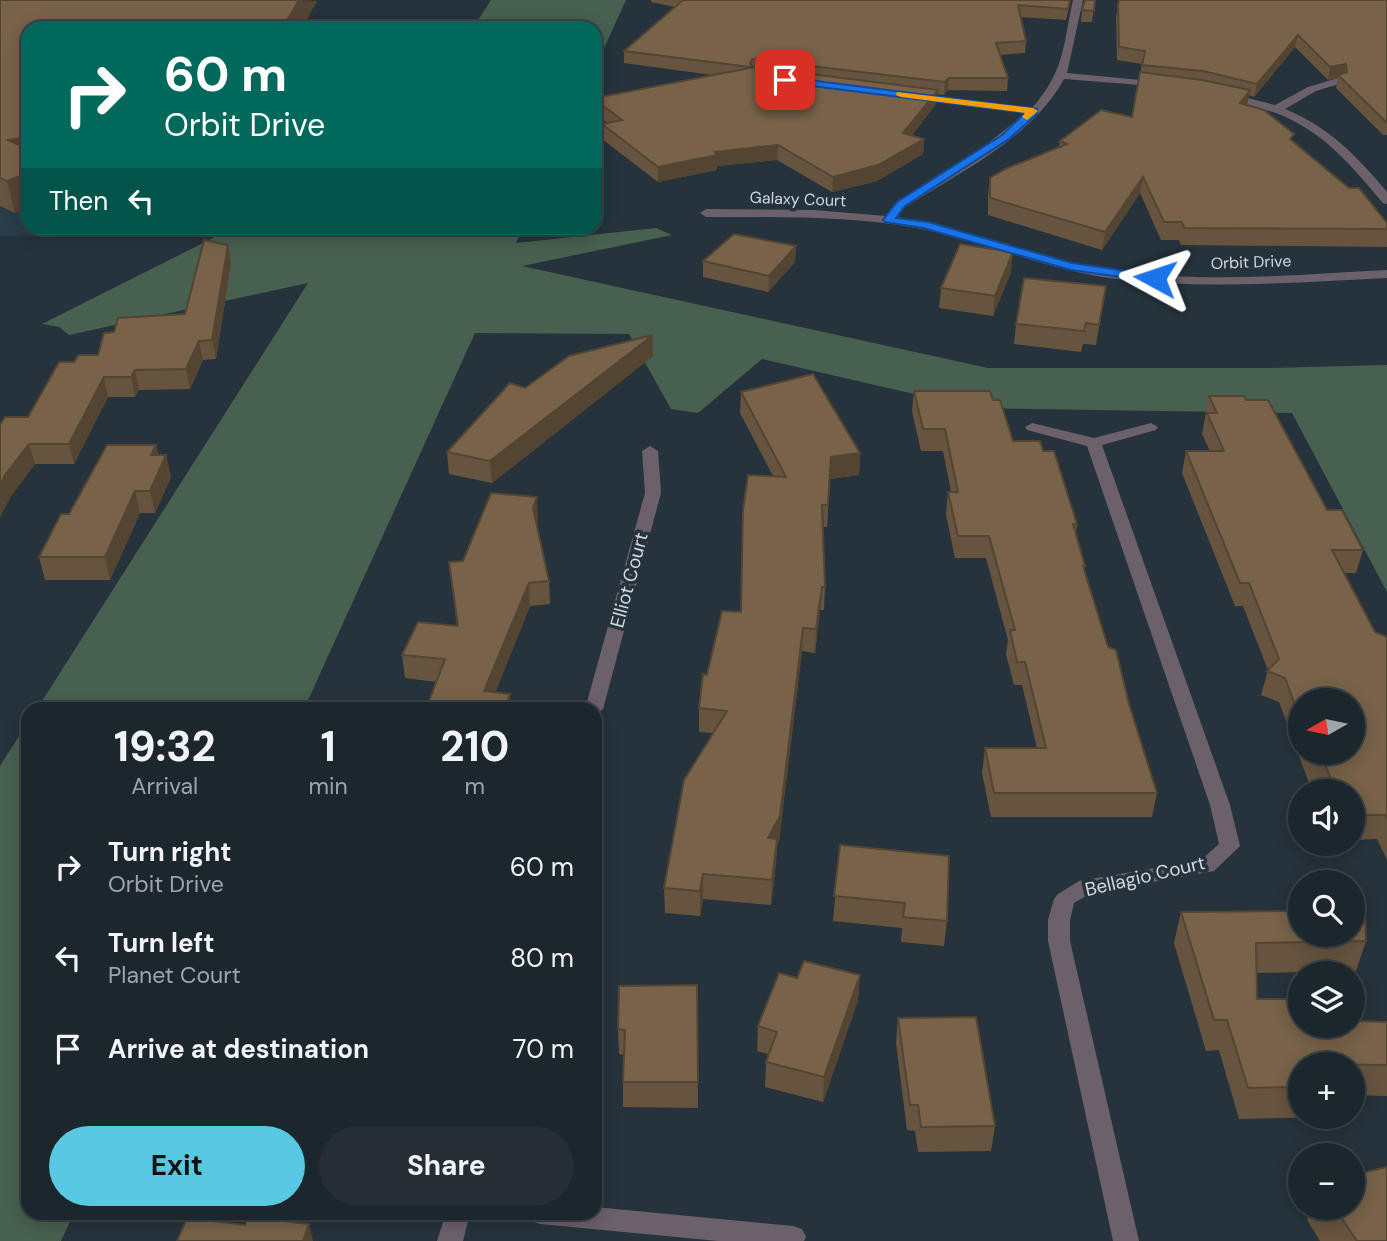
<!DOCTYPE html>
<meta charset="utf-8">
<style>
:root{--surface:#1c262d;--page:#252e35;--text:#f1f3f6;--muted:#a0a5aa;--line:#3a4349;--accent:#57c9e2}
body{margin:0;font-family:"DM Sans",sans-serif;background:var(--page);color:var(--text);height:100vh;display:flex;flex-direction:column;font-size:26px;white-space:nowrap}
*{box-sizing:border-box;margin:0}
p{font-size:23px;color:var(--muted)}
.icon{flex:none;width:38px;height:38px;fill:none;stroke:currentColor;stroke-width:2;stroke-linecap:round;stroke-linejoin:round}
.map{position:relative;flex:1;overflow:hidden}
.details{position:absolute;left:21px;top:702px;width:581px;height:518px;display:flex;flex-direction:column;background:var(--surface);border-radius:21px;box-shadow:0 4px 18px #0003,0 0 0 2px var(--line)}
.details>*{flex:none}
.guide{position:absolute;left:21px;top:21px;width:581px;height:214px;border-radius:21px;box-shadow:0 4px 18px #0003,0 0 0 2px var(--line);background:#00695c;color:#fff;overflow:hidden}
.needle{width:46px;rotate:261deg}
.buttons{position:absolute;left:1288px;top:688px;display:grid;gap:14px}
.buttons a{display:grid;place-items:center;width:77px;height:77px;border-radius:50%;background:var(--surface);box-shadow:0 4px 18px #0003,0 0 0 2px var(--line);font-size:35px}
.pin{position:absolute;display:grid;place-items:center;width:60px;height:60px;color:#fff;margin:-30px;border-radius:14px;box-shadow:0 4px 10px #0006}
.me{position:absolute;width:77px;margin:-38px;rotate:275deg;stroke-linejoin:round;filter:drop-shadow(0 0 5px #0008)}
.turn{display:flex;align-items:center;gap:24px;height:147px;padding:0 28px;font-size:32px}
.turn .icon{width:91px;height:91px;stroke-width:2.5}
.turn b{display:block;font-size:49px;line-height:60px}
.then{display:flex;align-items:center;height:66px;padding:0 28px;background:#0003;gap:14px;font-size:26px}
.eta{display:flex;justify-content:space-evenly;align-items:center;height:119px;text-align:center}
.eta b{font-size:42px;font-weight:700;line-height:49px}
.action{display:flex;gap:14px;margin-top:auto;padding:14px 28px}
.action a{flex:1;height:80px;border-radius:42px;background:var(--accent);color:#111;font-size:28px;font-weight:700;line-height:80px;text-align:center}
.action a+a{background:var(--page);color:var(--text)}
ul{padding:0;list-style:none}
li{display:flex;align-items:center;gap:21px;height:91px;padding:0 28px}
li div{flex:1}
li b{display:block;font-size:26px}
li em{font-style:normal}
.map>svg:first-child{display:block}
.built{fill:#2a3c4a}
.green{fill:#47604f}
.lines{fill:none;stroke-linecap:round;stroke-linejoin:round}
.minor{fill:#6c606a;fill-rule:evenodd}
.wall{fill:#67543f;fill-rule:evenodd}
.shaded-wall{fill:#544533}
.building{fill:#786249;stroke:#544533;stroke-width:2}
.route{fill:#1a73e8;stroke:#114b97;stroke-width:2}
.slow{fill:#f59e0b}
.labels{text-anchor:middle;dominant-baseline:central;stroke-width:7;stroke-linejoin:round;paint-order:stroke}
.far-street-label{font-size:16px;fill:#d1d8df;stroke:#26333c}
.street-label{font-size:19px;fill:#d1d8df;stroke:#26333c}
</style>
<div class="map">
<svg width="1387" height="1241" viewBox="0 0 1387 1241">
<rect width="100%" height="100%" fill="#26333c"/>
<path class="built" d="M0 120 28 121V228H346L342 233 0 236Z"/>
<path class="green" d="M491 0H626L595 68V28H473Z
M346 228H522L516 243 656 228 672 235 522 266 988 368H1266L1387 365V592L1292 413 975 408 762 359 698 413 671 409 629 334 475 333 304 709H37L308 283 69 335 59 327 42 324 221 234 342 233Z
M28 722V1213H74L61 1241H0V766Z"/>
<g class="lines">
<path class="minor" d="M1073 0H1083L1067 73 1162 82 1166 83V87L1064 79C1032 138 960 172 905 207L897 217C964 228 1027 255 1094 267 1190 285 1290 275 1387 270V278C1298 282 1206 290 1117 279 1050 271 988 242 922 229 851 215 778 217 706 217L700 213 706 209 814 210 886 216 897 201 987 144 1026 113 915 99 910 96 911 94 1032 108C1065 71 1063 45 1073 0Z
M1338 78 1342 79V83L1316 91 1285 109C1329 127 1357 156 1387 192V204L1383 203C1351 165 1323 131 1276 113 1259 107 1234 105 1220 95L1225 92 1275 105 1308 87Z
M1032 423 1094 438 1151 423 1158 427 1156 430 1102 445 1230 805 1240 846 1214 871 1091 893 1074 903 1070 920V941L1139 1241H1113L1048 941V920L1054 899 1058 894 1079 881 1201 860 1219 844 1210 805 1087 446 1027 430 1025 427Z
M650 446 658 451 661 493 603 709 595 715V709H585L645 493 642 451Z
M595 1207 793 1226 802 1229 806 1237 804 1241H718L540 1224 531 1221 527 1213H595Z
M446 1213H470L463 1241H437Z"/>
</g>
<path class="wall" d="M0 0 317 1 302 28H28L15 213 0 206Z
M651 0H1071L1066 20 1021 17 1026 41 1025 53 1000 55 1008 78 1007 91 948 90 944 95 937 94 936 104 912 135 924 139 923 154 877 181 832 192 777 160 717 166V170L658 182 602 139V124L608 123 595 114V98L712 75 624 63V51L675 7 651 2Z
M1095 0 1092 22H1081L1082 10Z
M1119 0H1387V135H1383L1336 88 1338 78 1328 80 1295 47 1254 97 1249 95 1247 105 1293 142 1387 223V247L1181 245 1179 240H1161L1140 193 1102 250 988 215V195L990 178 1059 147 1060 141 1132 117 1142 64 1117 60 1116 17Z
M796 246 795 262 768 292 703 277V261Z
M231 263 216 359 203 360 190 389 139 390 135 397H108L74 464H35L11 496 0 517V425L28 417 74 362 98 355 114 332 185 314Z
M1011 272 993 316 939 308 941 288Z
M1106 286 1096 345 1083 344 1081 352 1014 344 1016 324Z
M653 335V356L492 483 449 474 447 452 525 388Z
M914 391 993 400 1013 441 1043 451 1077 524 1076 534 1085 566 1084 571 1108 647 1129 704 1157 793 1152 817H991L982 773 985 748H1037L1022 685H1014L1006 654 1008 640 986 558H955L946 515 948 492H951L943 451H921L912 412Z
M741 392 860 453 859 475 830 479 827 527H823L825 587 824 610H820L815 653 802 651 779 841 777 845 776 863 771 905 703 899 700 916 665 913 664 888 713 733 699 732V708L707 675 741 612 773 476 740 413Z
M1209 396 1246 400 1327 510 1363 550 1356 573H1344L1375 632 1387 637V860L1377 839 1353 840V791H1319L1316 783H1309L1279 702 1261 695 1268 670 1243 606H1235L1182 473 1186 451H1210L1202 434ZM1300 700 1353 752H1300Z
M156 445 158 455H166L171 477 155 513H140L110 580H45L39 557Z
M538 519 537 524 549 581 550 604 530 606 495 692 510 694 511 709H426L436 682 405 678 402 655 457 626 449 562 463 561Z
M840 845 947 921 944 946 901 942 902 928 833 921Z
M1181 912 1366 941 1356 971 1256 973 1257 999 1354 1021 1387 1022V1096L1353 1095V1064H1300V1116L1324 1117 1239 1119 1219 1050 1206 1051 1174 943Z
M860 975 858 1000 823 1102 765 1087 766 1062 768 1054 757 1051 758 1026 797 978Z
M697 985 698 1108 623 1107V1082L624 1055 619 1054 618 1029Z
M898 1018 995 1126 991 1151 918 1152 915 1131 907 1130 896 1043Z
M1311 1208H1353L1387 1241H1320L1307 1220Z"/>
<path class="shaded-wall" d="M299 0 317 1 302 28H283Z
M1298 35 1295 47 1254 97 1257 84Z
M1346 64 1344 77 1338 75V78L1328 80 1330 67Z
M949 78 948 90 944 95 945 82Z
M938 90 936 104 902 147 903 133Z
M1250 90 1247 106 1240 103Z
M28 137V169L8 140Z
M924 139 923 154 877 181 832 192 833 177Z
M778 145 777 160 717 166V170L658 182V167L715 152Z
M28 173V208L15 213 7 181Z
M1143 177 1140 193 1102 250 1105 232Z
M228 245 231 263 216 359 212 340Z
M796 246 795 262 768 292 769 276Z
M1013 252 1011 272 993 316 995 296Z
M653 335V356L492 483 490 461Z
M199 341 203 360 190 389 186 369Z
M135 370 139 390 135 397 131 377Z
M104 377 108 397 74 464 69 444Z
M29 444 35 464 11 496 0 517V486L5 475Z
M156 445 160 467 151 455Z
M860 453 859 475 830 479 831 457Z
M166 455 171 477 155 513 150 491Z
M135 491 140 513 110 580 105 557Z
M537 497 538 519 535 530 533 508Z
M529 583 530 606 489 709 484 691Z
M822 587 820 610 815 653 816 629Z
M803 628 802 651 779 841 777 845 776 863 771 905 772 880 768 838Z
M510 694 511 709H505Z
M703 874V899L700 916V891Z
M860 975 858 1000 823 1102 824 1077Z
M309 1224 313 1241H303Z"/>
<path class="building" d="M0 0H299L283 28H28V137L8 140 28 149V173L7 181 0 178Z
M683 0H1070L1068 9 1018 5 1026 41 996 43 1008 78H949L945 82 752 59 750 64 753 67H750L624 51Z
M1085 0H1095L1094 11 1082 10Z
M1119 0H1387V122H1386L1338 75 1347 72 1346 64 1330 67 1298 35 1257 84 1203 71 1142 65 1145 51 1119 47 1118 5Z
M755 67 938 90 903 133 924 139 878 165 833 177 778 145 715 152 717 155 658 167 602 124 622 120 595 100V98Z
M1140 72 1202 80 1250 90 1240 103 1264 110 1294 134 1290 139 1349 188H1359L1387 223V229L1184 228 1182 222H1164L1143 177 1105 232 990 198V178L1005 169 1067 144 1060 141 1101 110 1132 117Z
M734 234 796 246 769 276 703 261Z
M204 240 228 245 212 340 199 341 186 369 135 370 131 377H104L69 444H29L5 475 0 486V425L5 417H28L59 362H74L79 355H98L104 333 114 332 118 318 185 314Z
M960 244 1013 252 995 296 941 288Z
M1024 278 1106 286 1099 325 1086 323 1084 331 1016 324Z
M653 335 490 461 447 452 510 383 525 388 569 356Z
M813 374 860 453 831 457 828 505H822L825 587H822L816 629 803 628 780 816 768 838 777 839 772 880 703 874 700 891 664 888 684 780 727 711 699 708 703 674 707 675 722 611 741 612 743 510 748 475 786 477 741 392Z
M914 391H990L993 400H1000L1013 441H1040L1043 451H1054L1077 524H1073L1085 566H1083L1108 647 1116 650 1129 704 1157 793H994L985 748H1046L1025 662H1017L1010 630H1015L989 536H958L948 492H958L945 429H923Z
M1209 396H1244L1246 400H1268L1327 510H1342L1363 550H1332L1375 632 1387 637V819L1385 815H1357L1353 805V791H1337L1322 759H1315L1313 752H1353V700H1300V719L1285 678 1267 671 1279 659 1249 583H1240L1186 451H1224L1207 413H1217Z
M107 445H156L151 455H166L150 491H135L105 557H39L61 514H69Z
M491 493 537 497 533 508 549 581 529 583 484 691 510 694 505 709H426L445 659 402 655 418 622 458 626 449 562 463 561Z
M840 845 949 856 947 921 903 917 905 903 834 896Z
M1353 910H1365L1366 941 1256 943 1257 999H1300V1026H1353V1017L1354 1021 1387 1022V1065L1300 1064V1087L1248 1088 1227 1020H1214L1181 912 1300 911V934H1353Z
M804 961 860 975 824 1077 766 1062 777 1032 758 1026 779 973 797 978Z
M697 985 698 1082H623L625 1030 618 1029 619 986Z
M976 1017 995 1126 921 1127 918 1105H910L898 1018Z
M1387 1167V1241H1357L1335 1208H1353V1175Z
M248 1217 309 1224 303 1241H177L187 1218 245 1225Z"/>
<path class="route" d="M785 77 1037 109V114L1009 139 905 206 896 218 928 222 1072 263 1155 275 1161 278 1155 282 1071 270 923 228 885 222 883 220 897 202 1002 135 1025 113 781 82V78Z"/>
<path class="slow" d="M897 92 1033 108 1038 111 1027 120 1022 117 1025 113 901 97 896 95Z"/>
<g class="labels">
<g class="far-street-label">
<text transform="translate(798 199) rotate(2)">Galaxy Court</text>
<text transform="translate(1251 262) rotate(-2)">Orbit Drive</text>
</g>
<g class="street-label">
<text transform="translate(629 580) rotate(-75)">Elliot Court</text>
<text transform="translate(1145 876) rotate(-13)">Bellagio Court</text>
</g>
</g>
</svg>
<div class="buttons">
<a><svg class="needle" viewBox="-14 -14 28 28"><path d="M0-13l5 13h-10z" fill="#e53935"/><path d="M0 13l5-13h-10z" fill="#a0a5aa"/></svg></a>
<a><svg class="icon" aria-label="sound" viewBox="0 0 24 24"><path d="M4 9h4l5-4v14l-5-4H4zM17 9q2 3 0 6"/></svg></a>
<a><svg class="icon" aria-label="search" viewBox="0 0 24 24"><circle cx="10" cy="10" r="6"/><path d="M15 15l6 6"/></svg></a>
<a><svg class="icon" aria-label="layers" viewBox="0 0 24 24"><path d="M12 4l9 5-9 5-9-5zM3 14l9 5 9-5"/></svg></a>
<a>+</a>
<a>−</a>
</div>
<div class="pin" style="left:785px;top:80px;background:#d93025"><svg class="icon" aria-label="arrive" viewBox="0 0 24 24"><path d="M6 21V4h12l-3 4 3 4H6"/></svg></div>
<svg class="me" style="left:1155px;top:278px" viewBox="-20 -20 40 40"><path d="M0-17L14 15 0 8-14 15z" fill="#1a73e8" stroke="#fff" stroke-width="4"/></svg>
<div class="guide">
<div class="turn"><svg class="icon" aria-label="right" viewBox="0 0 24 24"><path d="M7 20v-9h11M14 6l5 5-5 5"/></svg><div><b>60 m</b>Orbit Drive</div></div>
<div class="then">Then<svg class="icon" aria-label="left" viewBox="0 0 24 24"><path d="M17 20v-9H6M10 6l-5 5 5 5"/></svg></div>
</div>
<section class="details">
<div class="eta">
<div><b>19:32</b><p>Arrival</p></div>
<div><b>1</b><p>min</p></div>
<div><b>210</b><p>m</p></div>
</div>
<ul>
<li><svg class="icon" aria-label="right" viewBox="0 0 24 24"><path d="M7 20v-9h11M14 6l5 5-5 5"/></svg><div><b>Turn right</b><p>Orbit Drive</p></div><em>60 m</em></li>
<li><svg class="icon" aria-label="left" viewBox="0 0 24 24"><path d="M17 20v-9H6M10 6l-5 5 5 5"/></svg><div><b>Turn left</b><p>Planet Court</p></div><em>80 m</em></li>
<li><svg class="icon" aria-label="arrive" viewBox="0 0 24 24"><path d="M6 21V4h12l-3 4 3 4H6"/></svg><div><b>Arrive at destination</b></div><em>70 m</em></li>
</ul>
<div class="action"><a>Exit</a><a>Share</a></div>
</section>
</div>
